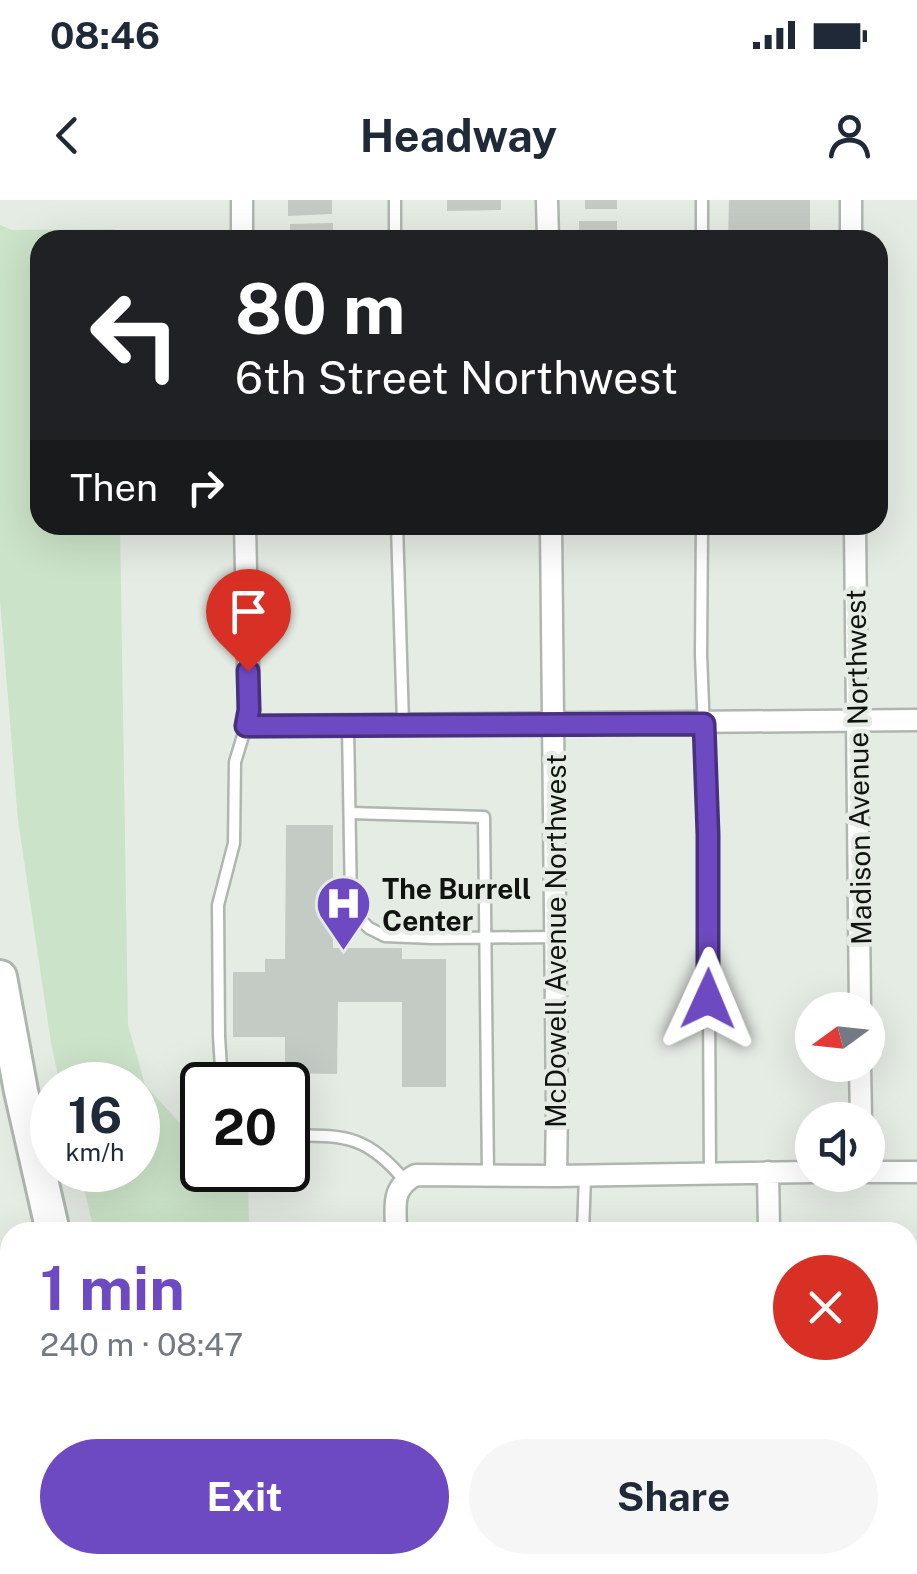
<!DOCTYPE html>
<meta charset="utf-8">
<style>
:root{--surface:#fff;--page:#f6f6f7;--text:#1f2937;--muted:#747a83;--accent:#6e4ac2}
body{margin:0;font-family:"Public Sans",sans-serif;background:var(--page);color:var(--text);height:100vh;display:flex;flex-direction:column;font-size:38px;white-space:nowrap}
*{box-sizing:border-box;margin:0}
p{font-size:32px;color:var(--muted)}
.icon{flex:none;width:55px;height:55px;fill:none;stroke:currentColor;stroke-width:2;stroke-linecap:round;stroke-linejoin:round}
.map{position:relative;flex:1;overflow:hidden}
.side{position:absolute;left:0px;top:1022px;width:918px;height:352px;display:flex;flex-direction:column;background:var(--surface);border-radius:30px 30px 0 0;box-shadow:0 10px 40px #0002}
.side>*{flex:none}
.banner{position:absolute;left:30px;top:30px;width:858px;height:305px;border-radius:30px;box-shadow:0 10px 40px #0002;background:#202124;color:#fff;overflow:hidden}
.needle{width:65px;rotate:255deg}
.tools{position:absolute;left:795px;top:792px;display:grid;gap:20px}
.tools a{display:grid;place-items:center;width:90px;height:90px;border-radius:50%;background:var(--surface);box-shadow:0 10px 40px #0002;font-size:50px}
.speed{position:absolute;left:30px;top:862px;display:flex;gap:20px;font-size:50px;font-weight:700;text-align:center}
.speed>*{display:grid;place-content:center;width:130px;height:130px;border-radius:50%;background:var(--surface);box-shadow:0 10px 40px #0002;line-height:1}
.speed small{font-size:25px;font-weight:400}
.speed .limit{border:5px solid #111;border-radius:15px;background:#fff;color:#111}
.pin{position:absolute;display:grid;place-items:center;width:85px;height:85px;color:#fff;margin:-102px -42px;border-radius:50% 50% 50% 0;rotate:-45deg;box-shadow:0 0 10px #0007}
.pin .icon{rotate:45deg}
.me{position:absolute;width:110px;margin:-55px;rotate:1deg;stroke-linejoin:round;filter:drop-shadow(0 0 8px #0008)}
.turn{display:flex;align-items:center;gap:35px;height:210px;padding:0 40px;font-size:45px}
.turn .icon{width:130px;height:130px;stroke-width:2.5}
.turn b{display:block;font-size:70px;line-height:85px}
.then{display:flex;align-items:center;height:95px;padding:0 40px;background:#0003;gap:20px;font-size:38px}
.round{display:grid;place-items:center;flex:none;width:105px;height:105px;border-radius:52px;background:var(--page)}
.head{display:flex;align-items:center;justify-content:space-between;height:170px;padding:0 40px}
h1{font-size:60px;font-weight:700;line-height:75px;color:var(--accent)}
.primary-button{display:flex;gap:20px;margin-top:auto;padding:20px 40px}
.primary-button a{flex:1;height:115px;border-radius:60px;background:var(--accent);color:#fff;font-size:40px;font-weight:700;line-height:115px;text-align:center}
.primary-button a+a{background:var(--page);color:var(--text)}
.status{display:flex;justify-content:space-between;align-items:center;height:70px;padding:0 50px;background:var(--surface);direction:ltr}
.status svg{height:28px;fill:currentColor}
header{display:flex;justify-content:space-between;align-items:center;height:130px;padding:0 40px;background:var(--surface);font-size:45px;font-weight:700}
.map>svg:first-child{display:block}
.green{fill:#cbe3c8}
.building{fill:#c4cbc4}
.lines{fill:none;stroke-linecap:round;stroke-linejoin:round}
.lane-casing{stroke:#afb6af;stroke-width:15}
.street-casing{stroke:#afb6af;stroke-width:25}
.primary-casing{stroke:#afb6af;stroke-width:38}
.lane{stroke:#fff;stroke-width:10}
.street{stroke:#fff;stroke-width:20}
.primary{stroke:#fff;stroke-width:32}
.route-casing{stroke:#48307e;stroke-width:25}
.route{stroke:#6e4ac2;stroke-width:18}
.labels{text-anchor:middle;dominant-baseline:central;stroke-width:9;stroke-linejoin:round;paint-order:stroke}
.street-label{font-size:28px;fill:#111310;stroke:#e5ece4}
.poi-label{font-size:28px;font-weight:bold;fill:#111310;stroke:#e5ece4;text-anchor:start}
</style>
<div class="status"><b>08:46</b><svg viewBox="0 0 49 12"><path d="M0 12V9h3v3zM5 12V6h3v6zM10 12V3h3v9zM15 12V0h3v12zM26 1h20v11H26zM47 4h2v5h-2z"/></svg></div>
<header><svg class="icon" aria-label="back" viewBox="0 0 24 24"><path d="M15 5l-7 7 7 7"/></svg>Headway<svg class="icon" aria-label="person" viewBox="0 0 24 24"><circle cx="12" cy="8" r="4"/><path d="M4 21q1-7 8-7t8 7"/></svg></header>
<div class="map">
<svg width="917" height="1374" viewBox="0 0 917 1374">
<rect width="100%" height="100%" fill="#e5ece4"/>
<path class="green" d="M0 25 12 30 115 29V40H40V325H120L128 825 145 885 186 930 202 935V970H248L249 1032H94L80 970H138V885H60L51 843 18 620 0 400Z"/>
<path class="building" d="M288 0H332V14L288 16Z
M447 0H501V10L447 11Z
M585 0H617V9H585Z
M729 0H810V40H728Z
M579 21H617V40H579Z
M333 23V40H290V24Z
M286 625H333V748H402V759H446V887H402V802H338L337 874 285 873V837H233V772H265V759H285Z
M0 1088 8 1117 0 1119Z"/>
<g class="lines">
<defs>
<path id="lane" d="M395 0V40
M702 0V40
M397 325 403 524
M702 325 701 454 708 634 710 973
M348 526 351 703 358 717 369 728 385 736 433 738 556 737
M350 613 484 617 488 976
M222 885 219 836 218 705 234 643 235 562 246 526
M288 935C345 936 366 934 405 981
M583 1032 585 976
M576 1374V1365"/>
<path id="street" d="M242 0V40
M547 0 548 40
M851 0V40
M245 325 249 510 246 526 917 520
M551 325 557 904 556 976
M855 325 860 810
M860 865 861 920
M768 972 769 1032
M868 972H917
M396 1032C396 1007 390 988 416 975L556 976 812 972
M908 1267H917
M0 1270 10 1269
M400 1365V1374
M773 1365V1374"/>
<path id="primary" d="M0 777 21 891 53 1032
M139 1365 142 1374"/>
</defs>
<use href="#lane" class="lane-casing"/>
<use href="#street" class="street-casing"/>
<use href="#primary" class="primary-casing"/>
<use href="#lane" class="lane"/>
<use href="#street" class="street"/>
<use href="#primary" class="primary"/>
</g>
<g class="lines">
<defs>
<path id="route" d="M248 471 249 510 246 526 704 524 708 634V799"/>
</defs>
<use href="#route" class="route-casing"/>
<use href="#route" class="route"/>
</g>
<defs>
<symbol id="hospital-pin" viewBox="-11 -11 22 30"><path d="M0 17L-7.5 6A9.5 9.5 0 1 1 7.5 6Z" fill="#6e4ac2" stroke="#e5ece4"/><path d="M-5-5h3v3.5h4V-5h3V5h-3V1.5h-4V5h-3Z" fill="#fff"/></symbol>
</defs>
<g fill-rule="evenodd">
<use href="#hospital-pin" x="312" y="672" width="63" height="86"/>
</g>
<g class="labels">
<g class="street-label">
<text transform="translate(858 567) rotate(-91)">Madison Avenue Northwest</text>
<text transform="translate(555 741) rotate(-90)">McDowell Avenue Northwest</text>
</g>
<g class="poi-label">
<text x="382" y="688">The Burrell<tspan x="382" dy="32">Center</tspan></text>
</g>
</g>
</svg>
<div class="tools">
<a><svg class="needle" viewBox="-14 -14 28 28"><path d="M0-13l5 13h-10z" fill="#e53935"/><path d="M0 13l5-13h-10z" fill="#747a83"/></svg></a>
<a><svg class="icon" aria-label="sound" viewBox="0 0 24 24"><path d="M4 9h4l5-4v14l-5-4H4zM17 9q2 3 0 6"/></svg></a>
</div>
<div class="speed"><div>16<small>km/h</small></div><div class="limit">20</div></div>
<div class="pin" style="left:248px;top:471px;background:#d93025"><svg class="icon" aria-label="arrive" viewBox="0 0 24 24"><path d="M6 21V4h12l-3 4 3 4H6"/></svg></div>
<svg class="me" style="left:708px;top:799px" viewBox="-20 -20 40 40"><path d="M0-17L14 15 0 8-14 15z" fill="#6e4ac2" stroke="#fff" stroke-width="4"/></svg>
<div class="banner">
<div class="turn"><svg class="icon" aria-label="left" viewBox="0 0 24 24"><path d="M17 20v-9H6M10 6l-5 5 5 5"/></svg><div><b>80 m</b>6th Street Northwest</div></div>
<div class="then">Then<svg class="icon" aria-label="right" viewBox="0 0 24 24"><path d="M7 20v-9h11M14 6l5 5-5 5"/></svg></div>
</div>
<section class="side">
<div class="head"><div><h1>1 min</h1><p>240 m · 08:47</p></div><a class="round" style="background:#d93025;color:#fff"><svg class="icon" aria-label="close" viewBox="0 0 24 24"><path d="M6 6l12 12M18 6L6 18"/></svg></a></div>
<div class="primary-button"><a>Exit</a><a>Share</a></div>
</section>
</div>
